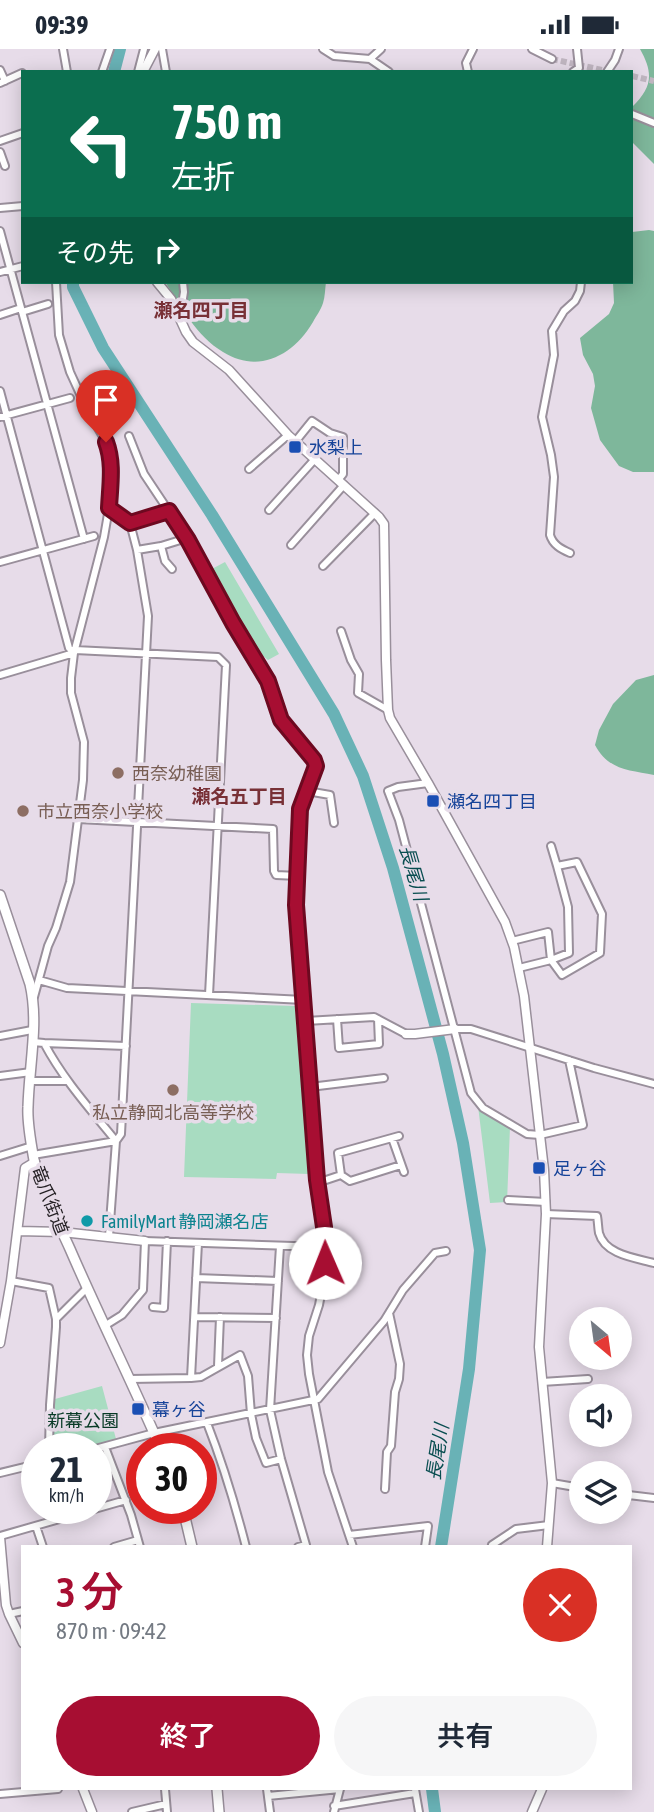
<!DOCTYPE html>
<html lang="ja">
<meta charset="utf-8">
<style>
:root{--surface:#fff;--page:#f6f6f7;--text:#1f2937;--muted:#747a83;--accent:#a70e32}
body{margin:0;font-family:"Asap Condensed","Noto Sans JP",sans-serif;background:var(--page);color:var(--text);height:100vh;display:flex;flex-direction:column;font-size:26px;white-space:nowrap}
*{box-sizing:border-box;margin:0}
p{font-size:23px;color:var(--muted)}
.icon{flex:none;width:38px;height:38px;fill:none;stroke:currentColor;stroke-width:2;stroke-linecap:round;stroke-linejoin:round}
.map{position:relative;flex:1;overflow:hidden}
.drawer{position:absolute;left:21px;top:1496px;width:611px;height:245px;display:flex;flex-direction:column;background:var(--surface);border-radius:0px;box-shadow:0 4px 18px #0003}
.drawer>*{flex:none}
.top-card{position:absolute;left:21px;top:21px;width:612px;height:214px;border-radius:0px;box-shadow:0 4px 18px #0003;background:#0b6e4f;color:#fff;overflow:hidden}
.needle{width:46px;rotate:151deg}
.fabs{position:absolute;left:569px;top:1258px;display:grid;gap:14px}
.fabs a{display:grid;place-items:center;width:63px;height:63px;border-radius:50%;background:var(--surface);box-shadow:0 4px 18px #0003;font-size:35px}
.speed{position:absolute;left:21px;top:1384px;display:flex;gap:14px;font-size:35px;font-weight:700;text-align:center}
.speed>*{display:grid;place-content:center;width:91px;height:91px;border-radius:50%;background:var(--surface);box-shadow:0 4px 18px #0003;line-height:1}
.speed small{font-size:18px;font-weight:400}
.speed .limit{border:10px solid #d22;background:#fff;color:#111}
.pin{position:absolute;display:grid;place-items:center;width:60px;height:60px;color:#fff;margin:-72px -30px;border-radius:50% 50% 50% 0;rotate:-45deg;box-shadow:0 0 7px #0007}
.pin .icon{rotate:45deg}
.me{position:absolute;width:77px;margin:-38px;rotate:359deg;stroke-linejoin:round;filter:drop-shadow(0 0 5px #0008)}
.turn{display:flex;align-items:center;gap:24px;height:147px;padding:0 35px;font-size:32px}
.turn .icon{width:91px;height:91px;stroke-width:2.5}
.turn b{display:block;font-size:49px;line-height:60px}
.then{display:flex;align-items:center;height:66px;padding:0 35px;background:#0003;gap:14px;font-size:26px}
.round{display:grid;place-items:center;flex:none;width:74px;height:74px;border-radius:37px;background:var(--page)}
.overview{display:flex;align-items:center;justify-content:space-between;height:119px;padding:0 35px}
h1{font-size:42px;font-weight:600;line-height:52px;color:var(--accent)}
.cta{display:flex;gap:14px;margin-top:auto;padding:14px 35px}
.cta a{flex:1;height:80px;border-radius:42px;background:var(--accent);color:#fff;font-size:28px;font-weight:600;line-height:80px;text-align:center}
.cta a+a{background:var(--page);color:var(--text)}
.status{display:flex;justify-content:space-between;align-items:center;height:49px;padding:0 35px;background:var(--surface);direction:ltr}
.status svg{height:19px;fill:currentColor}
.map>svg:first-child{display:block}
.green{fill:#a8dcc1}
.forest{fill:#7eb79b}
.lines{fill:none;stroke-linecap:round;stroke-linejoin:round}
.river{stroke:#69b2b6;stroke-width:12}
.minor-tunnel{stroke:#c0b6c1;stroke-width:6;stroke-dasharray:6 3;stroke-linecap:butt}
.minor-casing{stroke:#998f9b;stroke-width:10}
.tertiary-casing{stroke:#998f9b;stroke-width:11}
.secondary-casing{stroke:#998f9b;stroke-width:12}
.minor{stroke:#fff;stroke-width:6}
.tertiary{stroke:#fff;stroke-width:8}
.secondary{stroke:#fff;stroke-width:9}
.route-casing{stroke:#6d0920;stroke-width:18}
.route{stroke:#a70e32;stroke-width:12}
.transit-dot{fill:#1a4fb4;stroke:#e7dce9;stroke-width:2.5}
.education-dot{fill:#8d6e63;stroke:#e7dce9;stroke-width:2.5}
.culture-dot{fill:#0f9aa8;stroke:#e7dce9;stroke-width:2.5}
.labels{text-anchor:middle;dominant-baseline:central;stroke-width:7;stroke-linejoin:round;paint-order:stroke}
.transit-label{font-size:18px;fill:#164399;stroke:#e7dce9;text-anchor:start}
.education-label{font-size:18px;fill:#785e54;stroke:#e7dce9;text-anchor:start}
.street-label{font-size:18px;fill:#221e22;stroke:#e7dce9}
.culture-label{font-size:18px;fill:#0d838f;stroke:#e7dce9;text-anchor:start}
.park-label{font-size:18px;fill:#083a26;stroke:#e7dce9}
.neighbourhood-label{font-size:19px;font-weight:bold;fill:#783036;stroke:#e7dce9}
.water-label{font-size:19px;font-style:italic;fill:#084d50;stroke:#e7dce9}
</style>
<div class="status"><b>09:39</b><svg viewBox="0 0 49 12"><path d="M0 12V9h3v3zM5 12V6h3v6zM10 12V3h3v9zM15 12V0h3v12zM26 1h20v11H26zM47 4h2v5h-2z"/></svg></div>
<div class="map">
<svg width="654" height="1763" viewBox="0 0 654 1763">
<rect width="100%" height="100%" fill="#e7dce9"/>
<path class="green" d="M225 513 279 605 268 611 256 601 253 602 210 521Z
M191 954 295 957 309 1125 277 1124 276 1130 184 1128Z
M478 1057 495 1070 510 1078 507 1153 490 1154Z
M102 1337 116 1390 81 1400H53L55 1350Z"/>
<path class="forest" d="M640 0H654V115L632 93V58C652 38 654 25 640 0Z
M649 181 654 182V423H633L619 417 600 391 591 359 595 337 593 325 583 306 580 289 609 265 614 254 613 233H632V183Z
M165 233H326C325 240 325 248 323 254 321 261 316 267 313 273 293 307 258 325 223 303 196 287 182 258 165 233Z
M654 626V726C629 721 608 721 595 696L599 681 613 655 636 631Z"/>
<g class="lines">
<path class="river" d="M114 23 120 0
M73 233V238L103 299 212 466 334 665 363 727 393 819 443 1005 463 1094 480 1201 469 1320 441 1498
M432 1740 435 1763"/>
<path class="minor-tunnel" d="M552 10 611 23
M632 27 654 32"/>
<defs>
<path id="minor" d="M63 0 67 23
M162 0 166 23
M323 0 334 7 370 10 381 0
M532 0 552 10
M370 10 389 23
M0 21 5 32
M102 23 110 0
M138 23 144 0
M468 23 466 14 473 0
M573 23 579 19 577 0
M607 23 615 11 619 0
M0 34 22 24
M632 65 654 74
M0 92 23 84
M0 103 5 117
M0 159 23 157
M0 182 84 490
M0 223 23 217
M22 263 48 255
M0 266 21 259
M180 268 184 243 183 233
M0 342 69 599 74 604
M0 368 70 349
M129 387 144 425 188 491 233 574 268 632 281 671 314 711 316 717 300 760 298 827
M295 393 312 372 330 384 343 388V425L338 431
M249 420 288 386
M269 461 315 410
M130 474 169 462
M291 496 344 436
M161 497 165 512 172 520
M137 501 161 497 187 489
M570 504C561 500 553 496 550 486L554 428 551 406 542 368 554 306 552 282 564 262 575 252 580 242 581 233
M0 513 94 487
M323 517 375 464
M341 582 351 611 359 625 358 644 388 661
M75 601 218 608 226 616 209 946
M0 626 74 604
M428 734 398 738 388 742 399 771 471 1044 483 1059 527 1085 540 1086 583 1076 569 1011
M307 742 330 746 334 774
M551 797 557 817
M512 892 548 883 551 911 569 904 568 858 557 817 577 813 602 865 600 904 562 926 551 911 519 919
M39 931 67 939 304 951 297 856 298 827 276 826 274 822 273 780 78 770
M34 948 48 897 56 879 70 833 83 731 84 693 71 644V629L74 604 104 488 109 459 111 425 110 402 106 393 86 358 70 323 59 286 56 233
M304 951 317 1131 324 1178 325 1198 324 1229 319 1256 309 1287 307 1306 309 1325 328 1423 353 1498
M337 970 339 999 379 995 378 970
M306 972 374 968 406 985
M455 980H471L594 1019 654 1035
M0 987 32 981
M33 993 44 994C63 1030 90 1060 116 1092L33 1106
M44 994 126 997
M0 1027 31 1023
M30 1032H67
M310 1038 384 1029
M392 1089 404 1123
M0 1107 32 1097
M341 1126 350 1132 401 1116
M317 1134 341 1126 338 1104 399 1087
M508 1151 546 1153
M546 1165 597 1167C598 1172 598 1179 599 1184 605 1206 636 1209 654 1214
M109 1187 116 1092 121 1085 148 567 137 501 130 474 109 459
M280 1197 270 1361 281 1410 306 1496 298 1498
M196 1229 278 1232
M11 1232 49 1239 56 1270V1278L50 1356 49 1400
M153 1258 164 1259 167 1192
M195 1268 276 1269
M56 1270 87 1239
M106 1276 122 1266 143 1241 145 1192 325 1198
M218 1317 220 1268
M191 1329 201 1328 240 1306 248 1327 251 1365 256 1389 266 1414 281 1410
M130 1330 191 1329 198 1194
M542 1333 588 1330
M207 1374C223 1415 235 1455 246 1498
M105 1398 131 1466 140 1498
M95 1400 154 1384 318 1350 384 1272 403 1241 435 1204 446 1202
M0 1424 37 1415
M552 1434 581 1439
M385 1440 387 1403 391 1397 395 1343 399 1330 400 1315 389 1264
M620 1445 654 1449
M36 1477 43 1498
M349 1486 428 1477 425 1498
M0 1487 126 1451
M114 1498 138 1491
M493 1498 492 1496 516 1480 549 1476
M9 1565 23 1562
M165 1740 167 1763
M267 1740 270 1763
M415 1740 419 1763
M0 1745 58 1740
M268 1747 340 1740
M334 1757 415 1744
M132 1763 166 1755
M334 1763 340 1740"/>
<path id="tertiary" d="M143 23 155 0
M157 233 171 250 186 283 193 293 229 321 288 386 379 468 384 475 386 611 388 661 390 669 428 734 505 873 514 898 524 947 544 1121 546 1165 539 1298 552 1434 547 1498
M406 985H415L455 980
M18 1182 62 1183 145 1192
M0 1294 11 1232 25 1119 35 1113
M0 1488 6 1556 9 1565 23 1594
M83 1740 92 1763
M532 1763 542 1740"/>
<path id="secondary" d="M0 846 30 935C39 974 29 1017 28 1058 27 1074 31 1094 34 1111 41 1142 57 1171 70 1200 99 1267 132 1333 161 1400
M183 1460 192 1498
M217 1740 219 1763"/>
</defs>
<use href="#minor" class="minor-casing"/>
<use href="#tertiary" class="tertiary-casing"/>
<use href="#secondary" class="secondary-casing"/>
<use href="#minor" class="minor"/>
<use href="#tertiary" class="tertiary"/>
<use href="#secondary" class="secondary"/>
</g>
<g class="lines">
<defs>
<path id="route" d="M106 393C114 414 110 437 109 459L130 474 169 462 188 491 233 574 268 632 281 671 314 711 316 717 300 760 296 856 317 1131 324 1178 325 1214"/>
</defs>
<use href="#route" class="route-casing"/>
<use href="#route" class="route"/>
</g>
<g class="transit-dot">
<rect x="288" y="391" width="14" height="14" rx="3.5"/>
<rect x="426" y="745" width="14" height="14" rx="3.5"/>
<rect x="532" y="1112" width="14" height="14" rx="3.5"/>
<rect x="131" y="1353" width="14" height="14" rx="3.5"/>
</g>
<g class="education-dot">
<circle cx="118" cy="724" r="7"/>
<circle cx="23" cy="762" r="7"/>
<circle cx="173" cy="1041" r="7"/>
</g>
<circle class="culture-dot" cx="87" cy="1172" r="7"/>
<g class="labels">
<g class="transit-label">
<text x="309" y="398">水梨上</text>
<text x="447" y="752">瀬名四丁目</text>
<text x="553" y="1119">足ヶ谷</text>
<text x="152" y="1360">幕ヶ谷</text>
</g>
<g class="education-label">
<text x="132" y="724">西奈幼稚園</text>
<text x="37" y="762">市立西奈小学校</text>
<text x="173" y="1063" text-anchor="middle">私立静岡北高等学校</text>
</g>
<g class="street-label">
<text transform="translate(50 1151) rotate(69)">竜爪街道</text>
</g>
<g class="culture-label">
<text x="101" y="1172">FamilyMart 静岡瀬名店</text>
</g>
<g class="park-label">
<text x="83" y="1371">新幕公園</text>
</g>
<g class="neighbourhood-label">
<text x="201" y="261">瀬名四丁目</text>
<text x="239" y="747">瀬名五丁目</text>
</g>
<g class="water-label">
<text transform="translate(414 824) rotate(74)">長尾川</text>
<text transform="translate(437 1403) rotate(-81)">長尾川</text>
</g>
</g>
</svg>
<div class="fabs">
<a><svg class="needle" viewBox="-14 -14 28 28"><path d="M0-13l5 13h-10z" fill="#e53935"/><path d="M0 13l5-13h-10z" fill="#747a83"/></svg></a>
<a><svg class="icon" aria-label="sound" viewBox="0 0 24 24"><path d="M4 9h4l5-4v14l-5-4H4zM17 9q2 3 0 6"/></svg></a>
<a><svg class="icon" aria-label="layers" viewBox="0 0 24 24"><path d="M12 4l9 5-9 5-9-5zM3 14l9 5 9-5"/></svg></a>
</div>
<div class="speed"><div>21<small>km/h</small></div><div class="limit">30</div></div>
<div class="pin" style="left:106px;top:393px;background:#d93025"><svg class="icon" aria-label="arrive" viewBox="0 0 24 24"><path d="M6 21V4h12l-3 4 3 4H6"/></svg></div>
<svg class="me" style="left:325px;top:1214px" viewBox="-20 -20 40 40"><circle r="19" fill="#fff"/><path d="M0-13L10 11 0 6-10 11z" fill="#a70e32"/></svg>
<div class="top-card">
<div class="turn"><svg class="icon" aria-label="left" viewBox="0 0 24 24"><path d="M17 20v-9H6M10 6l-5 5 5 5"/></svg><div><b>750 m</b>左折</div></div>
<div class="then">その先<svg class="icon" aria-label="right" viewBox="0 0 24 24"><path d="M7 20v-9h11M14 6l5 5-5 5"/></svg></div>
</div>
<section class="drawer">
<div class="overview"><div><h1>3 分</h1><p>870 m · 09:42</p></div><a class="round" style="background:#d93025;color:#fff"><svg class="icon" aria-label="close" viewBox="0 0 24 24"><path d="M6 6l12 12M18 6L6 18"/></svg></a></div>
<div class="cta"><a>終了</a><a>共有</a></div>
</section>
</div>
